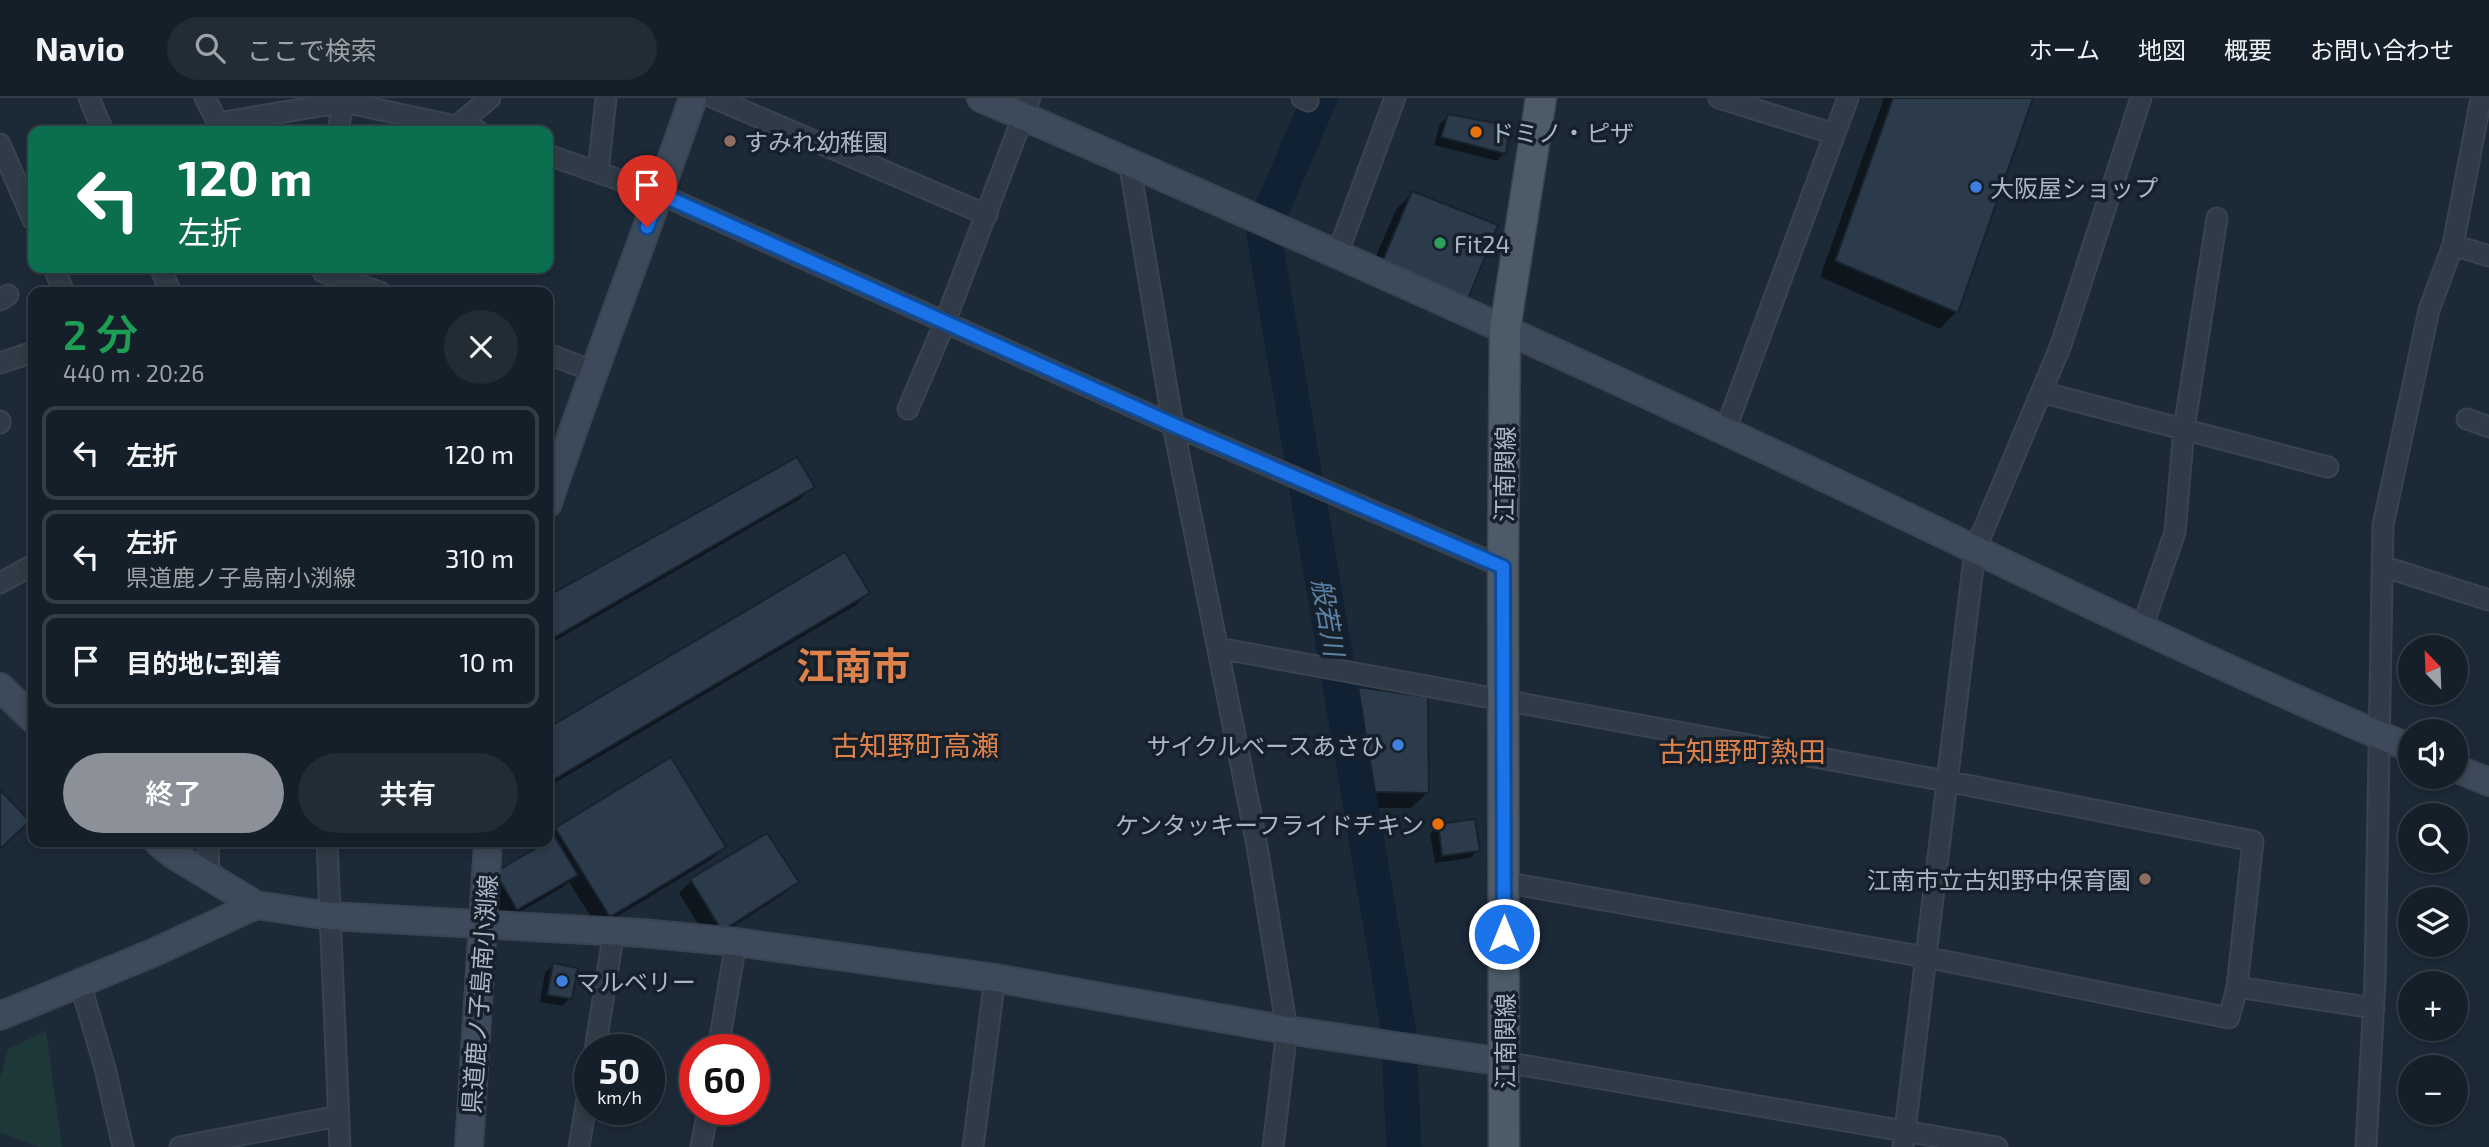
<!DOCTYPE html>
<html lang="ja">
<meta charset="utf-8">
<style>
:root{--surface:#151f29;--page:#222c35;--text:#f1f3f6;--muted:#9da2a8;--line:#343d46;--accent:#8c9099}
body{margin:0;font-family:"Exo 2","Noto Sans JP",sans-serif;background:var(--page);color:var(--text);height:100vh;display:flex;flex-direction:column;font-size:26px;white-space:nowrap}
*{box-sizing:border-box;margin:0}
p{font-size:23px;color:var(--muted)}
.icon{flex:none;width:38px;height:38px;fill:none;stroke:currentColor;stroke-width:2;stroke-linecap:round;stroke-linejoin:round}
.map{position:relative;flex:1;overflow:hidden}
.sheet{position:absolute;left:28px;top:189px;width:525px;height:560px;display:flex;flex-direction:column;background:var(--surface);border-radius:14px;box-shadow:0 4px 10px #0003,0 0 0 2px var(--line)}
.sheet>*{flex:none}
.hud{position:absolute;left:28px;top:28px;width:525px;height:147px;border-radius:14px;box-shadow:0 4px 10px #0003,0 0 0 2px var(--line);background:#0b6e4f;color:#fff;overflow:hidden}
.needle{width:46px;rotate:337deg}
.controls{position:absolute;left:2398px;top:537px;display:grid;gap:14px}
.controls a{display:grid;place-items:center;width:70px;height:70px;border-radius:50%;background:var(--surface);box-shadow:0 4px 10px #0003,0 0 0 2px var(--line);font-size:35px}
.speed{position:absolute;left:574px;top:936px;display:flex;gap:14px;font-size:35px;font-weight:700;text-align:center}
.speed>*{display:grid;place-content:center;width:91px;height:91px;border-radius:50%;background:var(--surface);box-shadow:0 4px 10px #0003,0 0 0 2px var(--line);line-height:1}
.speed small{font-size:18px;font-weight:400}
.speed .limit{border:10px solid #d22;background:#fff;color:#111}
.pin{position:absolute;display:grid;place-items:center;width:60px;height:60px;color:#fff;margin:-72px -30px;border-radius:50% 50% 50% 0;rotate:-45deg;box-shadow:0 0 7px #0007}
.pin .icon{rotate:45deg}
.me{position:absolute;width:77px;margin:-38px;rotate:0deg;stroke-linejoin:round;filter:drop-shadow(0 0 5px #0008)}
.turn{display:flex;align-items:center;gap:24px;height:147px;padding:0 35px;font-size:32px}
.turn .icon{width:91px;height:91px;stroke-width:2.5}
.turn b{display:block;font-size:49px;line-height:60px}
.round{display:grid;place-items:center;flex:none;width:74px;height:74px;border-radius:37px;background:var(--page)}
.summary{display:flex;align-items:center;justify-content:space-between;height:119px;padding:0 35px}
h1{font-size:42px;font-weight:600;line-height:52px;color:#1e9e55}
.action{display:flex;gap:14px;margin-top:auto;padding:14px 35px}
.action a{flex:1;height:80px;border-radius:42px;background:var(--accent);color:#fff;font-size:28px;font-weight:600;line-height:80px;text-align:center}
.action a+a{background:var(--page);color:var(--text)}
ul{padding:0;list-style:none}
li{display:flex;align-items:center;gap:21px;height:94px;margin:0 14px 10px;padding:0 21px;border:4px solid var(--line);border-radius:14px}
li div{flex:1}
li b{display:block;font-size:26px}
li em{font-style:normal}
header{display:flex;align-items:center;gap:42px;box-sizing:border-box;height:98px;padding:0 35px;background:var(--surface);border-bottom:2px solid var(--line)}
header strong{font-size:33px}
nav{display:flex;gap:38px;margin-inline-start:auto;font-size:24px}
.search{width:490px;height:63px;background:var(--page);display:flex;align-items:center;gap:18px;box-sizing:border-box;padding:0 24px;border-radius:38px;color:var(--muted);font-size:26px}
.map>svg:first-child{display:block}
.green{fill:#1e3738}
.shadow{fill:#0007}
.lines{fill:none;stroke-linecap:round;stroke-linejoin:round}
.river{stroke:#102134;stroke-width:35}
.building{fill:#2b3b4b;stroke:#18222d;stroke-width:2}
.street-casing{stroke:#394450;stroke-width:23}
.secondary-casing{stroke:#394450;stroke-width:30}
.primary-casing{stroke:#394450;stroke-width:33}
.street{stroke:#303b47;stroke-width:19}
.secondary{stroke:#3d4a5b;stroke-width:26}
.primary{stroke:#4d5a68;stroke-width:30}
.route-casing{stroke:#114b97;stroke-width:18}
.route{stroke:#1a73e8;stroke-width:12}
.food-dot{fill:#e8710a;stroke:#16202b;stroke-width:2.5}
.education-dot{fill:#8d6e63;stroke:#16202b;stroke-width:2.5}
.shop-dot{fill:#3f7fe0;stroke:#16202b;stroke-width:2.5}
.leisure-dot{fill:#2e9e5b;stroke:#16202b;stroke-width:2.5}
.labels{text-anchor:middle;dominant-baseline:central;stroke-width:7;stroke-linejoin:round;paint-order:stroke}
.poi-label{font-size:24px;fill:#a9b6c5;stroke:#16202b;text-anchor:start}
.street-label{font-size:24px;fill:#a9b6c5;stroke:#16202b}
.water-label{font-size:26px;font-style:italic;fill:#5e83a9;stroke:#16202b}
.quarter-label{font-size:28px;fill:#de814b;stroke:#16202b}
.town-label{font-size:38px;font-weight:bold;fill:#de814b;stroke:#16202b}
</style>
<header>
<strong>Navio</strong>
<div class="search"><svg class="icon" aria-label="search" viewBox="0 0 24 24"><circle cx="10" cy="10" r="6"/><path d="M15 15l6 6"/></svg>ここで検索</div>
<nav><a>ホーム</a><a>地図</a><a>概要</a><a>お問い合わせ</a></nav>
</header>
<div class="map">
<svg width="2489" height="1049" viewBox="0 0 2489 1049">
<rect width="100%" height="100%" fill="#1c2937"/>
<path class="green" d="M46 933 62 1049H38L0 1034V980L8 951Z"/>
<path class="shadow" d="M1884 0H2031L1956 214 1940 231 1820 179Z
M1448 18 1504 55 1497 63 1434 47 1440 26Z
M1412 95 1450 217 1366 181 1396 112Z
M796 361 812 389 800 401 548 547V500Z
M844 456 868 495 856 507 548 689V632Z
M1359 591 1428 694 1411 710H1359L1343 607Z
M1438 728 1478 752 1470 760 1435 765 1430 736Z
M556 732 724 749 712 761 598 830 569 784 563 789 504 823 483 787 546 746 544 744H548V740Z
M691 783 797 784 784 796 709 844 679 795Z
M553 867 570 900 562 908 540 904 545 875Z"/>
<g class="lines">
<path class="river" d="M1320 0 1263 131 1398 929 1404 1049"/>
</g>
<path class="building" d="M1893 0H2033L1958 215 1835 163Z
M1448 16 1510 28 1506 56 1441 39Z
M1412 93 1498 127 1468 201 1382 164Z
M797 359 815 389 548 543V498Z
M845 454 870 495 548 685V630Z
M1358 589 1428 599 1429 695 1375 694Z
M671 659 726 749 610 819 555 730Z
M0 692 30 723 0 751Z
M1475 721 1480 753 1442 758 1438 726Z
M767 735 799 784 722 833 690 781Z
M555 739 578 777 517 812 495 774Z
M553 865 578 870 572 901 547 897Z"/>
<g class="lines">
<defs>
<path id="street" d="M89 0 103 33
M205 0 218 25 344 4 478 33
M714 0 987 117
M1302 0 1308 3
M1719 0 1834 36
M457 28 490 0
M338 33 344 0
M0 46 33 122
M548 57 660 96 1173 327 1503 469
M1129 63 1173 327 1256 742 1287 932 1273 1049
M598 74 606 0
M2453 147 2489 158
M1337 157 1395 0
M54 170 64 194
M160 170 171 194
M323 174 380 194
M0 202 8 197
M548 256 593 273
M0 265 33 254
M2041 294 2328 369
M908 311 945 224 1030 0
M2467 321 2489 329
M0 323V325
M1725 333 1848 0
M2382 468 2489 502
M0 485 33 467
M2142 530 2175 434 2184 331 2217 120
M1218 550 1946 683 2253 743 2237 889
M208 744 209 779
M327 744 340 1049
M1503 784 1925 859 2229 920 2237 889 2374 910
M80 885 105 970 123 1049
M595 952 614 833
M718 952 736 844
M1504 964 1997 1049
M180 1049 338 1018
M579 1049 590 982
M701 1049 708 1012
M973 1049 995 880
M1903 1049 1975 452 2061 247 2141 0
M2366 1049 2375 882 2383 427 2429 212 2453 147 2481 0"/>
<path id="secondary" d="M981 0C1230 108 1478 217 1723 332 1952 438 2177 553 2410 650
M548 405C594 269 646 136 693 0
M0 589 33 621
M2455 670 2489 684
M158 744 174 757 256 807 330 818 642 835 736 844 995 880 1287 932 1504 964
M0 918 155 854 256 807
M469 1049 488 744"/>
<path id="primary" d="M1504 1049 1503 469 1505 231 1541 0"/>
</defs>
<use href="#street" class="street-casing"/>
<use href="#secondary" class="secondary-casing"/>
<use href="#primary" class="primary-casing"/>
<use href="#street" class="street"/>
<use href="#secondary" class="secondary"/>
<use href="#primary" class="primary"/>
</g>
<g class="lines">
<defs>
<path id="route" d="M647 129 660 96 1174 327 1503 469 1504 836"/>
</defs>
<use href="#route" class="route-casing"/>
<use href="#route" class="route"/>
</g>
<g class="food-dot">
<circle cx="1476" cy="34" r="7"/>
<circle cx="1438" cy="726" r="7"/>
</g>
<g class="education-dot">
<circle cx="730" cy="43" r="7"/>
<circle cx="2145" cy="781" r="7"/>
</g>
<g class="shop-dot">
<circle cx="1976" cy="89" r="7"/>
<circle cx="1398" cy="647" r="7"/>
<circle cx="562" cy="883" r="7"/>
</g>
<circle class="leisure-dot" cx="1440" cy="145" r="7"/>
<g class="labels">
<g class="poi-label">
<text x="1490" y="34">ドミノ・ピザ</text>
<text x="744" y="43">すみれ幼稚園</text>
<text x="1990" y="89">大阪屋ショップ</text>
<text x="1454" y="145">Fit24</text>
<text x="1384" y="647" text-anchor="end">サイクルベースあさひ</text>
<text x="1424" y="726" text-anchor="end">ケンタッキーフライドチキン</text>
<text x="2131" y="781" text-anchor="end">江南市立古知野中保育園</text>
<text x="576" y="883">マルベリー</text>
</g>
<g class="street-label">
<text transform="translate(1504 376) rotate(-89)">江南関線</text>
<text transform="translate(479 896) rotate(-86)">県道鹿ノ子島南小渕線</text>
<text transform="translate(1504 943) rotate(-90)">江南関線</text>
</g>
<g class="water-label">
<text transform="translate(1329 519) rotate(80)">般若川</text>
</g>
<g class="quarter-label">
<text x="915" y="647">古知野町高瀬</text>
<text x="1742" y="653">古知野町熱田</text>
</g>
<g class="town-label">
<text x="853" y="567">江南市</text>
</g>
</g>
</svg>
<div class="controls">
<a><svg class="needle" viewBox="-14 -14 28 28"><path d="M0-13l5 13h-10z" fill="#e53935"/><path d="M0 13l5-13h-10z" fill="#9da2a8"/></svg></a>
<a><svg class="icon" aria-label="sound" viewBox="0 0 24 24"><path d="M4 9h4l5-4v14l-5-4H4zM17 9q2 3 0 6"/></svg></a>
<a><svg class="icon" aria-label="search" viewBox="0 0 24 24"><circle cx="10" cy="10" r="6"/><path d="M15 15l6 6"/></svg></a>
<a><svg class="icon" aria-label="layers" viewBox="0 0 24 24"><path d="M12 4l9 5-9 5-9-5zM3 14l9 5 9-5"/></svg></a>
<a>+</a>
<a>−</a>
</div>
<div class="speed"><div>50<small>km/h</small></div><div class="limit">60</div></div>
<div class="pin" style="left:647px;top:129px;background:#d93025"><svg class="icon" aria-label="arrive" viewBox="0 0 24 24"><path d="M6 21V4h12l-3 4 3 4H6"/></svg></div>
<svg class="me" style="left:1504px;top:836px" viewBox="-20 -20 40 40"><circle r="17" fill="#1a73e8" stroke="#fff" stroke-width="3"/><path d="M0-11L8 9 0 5-8 9z" fill="#fff"/></svg>
<div class="hud">
<div class="turn"><svg class="icon" aria-label="left" viewBox="0 0 24 24"><path d="M17 20v-9H6M10 6l-5 5 5 5"/></svg><div><b>120 m</b>左折</div></div>
</div>
<section class="sheet">
<div class="summary"><div><h1>2 分</h1><p>440 m · 20:26</p></div><a class="round"><svg class="icon" aria-label="close" viewBox="0 0 24 24"><path d="M6 6l12 12M18 6L6 18"/></svg></a></div>
<ul>
<li><svg class="icon" aria-label="left" viewBox="0 0 24 24"><path d="M17 20v-9H6M10 6l-5 5 5 5"/></svg><div><b>左折</b></div><em>120 m</em></li>
<li><svg class="icon" aria-label="left" viewBox="0 0 24 24"><path d="M17 20v-9H6M10 6l-5 5 5 5"/></svg><div><b>左折</b><p>県道鹿ノ子島南小渕線</p></div><em>310 m</em></li>
<li><svg class="icon" aria-label="arrive" viewBox="0 0 24 24"><path d="M6 21V4h12l-3 4 3 4H6"/></svg><div><b>目的地に到着</b></div><em>10 m</em></li>
</ul>
<div class="action"><a>終了</a><a>共有</a></div>
</section>
</div>
